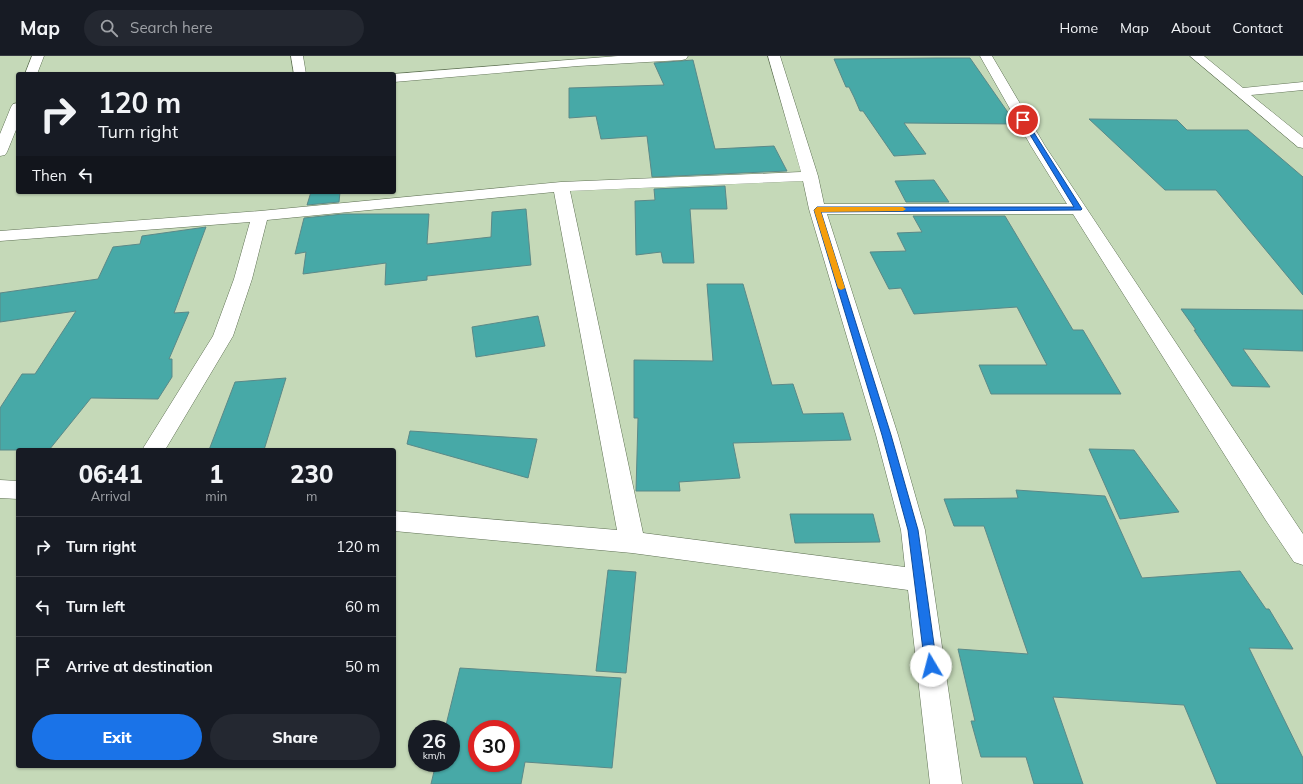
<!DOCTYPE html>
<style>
:root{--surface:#171b24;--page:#242831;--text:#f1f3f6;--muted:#9ea1a6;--line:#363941;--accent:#1a73e8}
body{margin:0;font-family:Mulish,sans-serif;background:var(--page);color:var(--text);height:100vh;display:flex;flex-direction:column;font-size:15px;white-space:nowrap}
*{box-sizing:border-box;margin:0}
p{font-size:13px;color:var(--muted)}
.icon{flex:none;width:22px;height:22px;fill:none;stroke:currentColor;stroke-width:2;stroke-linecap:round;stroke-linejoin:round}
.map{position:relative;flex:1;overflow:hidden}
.drawer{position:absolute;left:16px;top:392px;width:380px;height:320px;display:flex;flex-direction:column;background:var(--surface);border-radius:4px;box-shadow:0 1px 3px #0004}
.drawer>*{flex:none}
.banner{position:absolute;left:16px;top:16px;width:380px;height:122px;border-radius:4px;box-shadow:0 1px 3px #0004;background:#171b24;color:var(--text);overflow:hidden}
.speed{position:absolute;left:408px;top:664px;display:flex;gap:8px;font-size:20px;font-weight:700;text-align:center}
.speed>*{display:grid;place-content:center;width:52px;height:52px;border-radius:50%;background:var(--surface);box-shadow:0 1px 3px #0004;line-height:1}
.speed small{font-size:10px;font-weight:400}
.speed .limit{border:6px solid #d22;background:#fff;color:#111}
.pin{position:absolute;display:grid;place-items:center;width:34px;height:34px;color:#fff;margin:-17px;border:2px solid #fff;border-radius:50%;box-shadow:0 1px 4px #0007}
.me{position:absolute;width:44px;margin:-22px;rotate:352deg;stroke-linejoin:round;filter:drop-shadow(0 0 3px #0008)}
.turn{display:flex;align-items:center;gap:14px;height:84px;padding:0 16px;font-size:18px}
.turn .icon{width:52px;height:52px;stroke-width:2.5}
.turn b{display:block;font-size:28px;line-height:34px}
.then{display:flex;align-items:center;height:38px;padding:0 16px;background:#0003;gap:8px;font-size:15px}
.eta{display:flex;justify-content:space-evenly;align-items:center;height:68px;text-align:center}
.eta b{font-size:24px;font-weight:800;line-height:28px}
.cta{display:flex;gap:8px;margin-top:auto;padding:8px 16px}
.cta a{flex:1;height:46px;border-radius:24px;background:var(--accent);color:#fff;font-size:16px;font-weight:800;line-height:46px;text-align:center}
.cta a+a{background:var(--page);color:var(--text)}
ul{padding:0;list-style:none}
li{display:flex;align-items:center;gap:12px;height:60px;padding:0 16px;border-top:1px solid var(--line)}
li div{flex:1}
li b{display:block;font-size:15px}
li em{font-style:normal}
header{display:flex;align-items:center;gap:24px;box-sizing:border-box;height:56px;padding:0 20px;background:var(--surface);border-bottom:1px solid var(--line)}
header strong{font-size:19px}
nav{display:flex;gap:22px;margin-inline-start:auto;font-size:14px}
.search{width:280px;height:36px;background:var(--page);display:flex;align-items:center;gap:10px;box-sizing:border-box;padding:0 14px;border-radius:22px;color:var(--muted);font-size:15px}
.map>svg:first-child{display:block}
.building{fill:#47a9a7;stroke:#5b8988;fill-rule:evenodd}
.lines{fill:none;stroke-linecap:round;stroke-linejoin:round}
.minor-casing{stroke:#5f7154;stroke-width:1}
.minor{fill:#fff;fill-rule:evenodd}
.route{fill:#1a73e8;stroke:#114b97}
.slow{fill:#f59e0b}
</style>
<header>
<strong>Map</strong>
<div class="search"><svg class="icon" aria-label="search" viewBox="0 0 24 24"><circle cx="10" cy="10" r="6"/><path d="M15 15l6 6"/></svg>Search here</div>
<nav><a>Home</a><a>Map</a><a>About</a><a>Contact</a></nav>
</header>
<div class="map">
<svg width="1303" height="728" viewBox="0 0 1303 728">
<rect width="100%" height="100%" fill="#c5d9b8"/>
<path class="building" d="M937 2H970L1016 68 904 67 926 98 894 100 863 55H860L854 41 849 31H846L834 3Z
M693 4 715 93 774 90 787 115 652 121 647 80 601 83 596 60 569 62V32L664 29 654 7Z
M1089 63 1177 64 1187 74H1248L1303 121V239L1216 134H1165Z
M934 124 949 146H906L895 125Z
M725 130 727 153H690L694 207H663L661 196 636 199 635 145 655 144 654 133Z
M311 136H340L339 146 307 149Z
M526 153 531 209 427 220V224L385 229 386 207 303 218 306 196 295 198 304 162 343 158H429L427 188 491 181 492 156Z
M913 160H1005L1073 274H1083L1121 338H991L979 309H1047L1017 251 914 258 901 232 889 233 870 196 906 195 897 177 922 176Z
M206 171 174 257 189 256 169 303H172V321L158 343 91 342 49 394H0V352L22 318H35L76 255 0 266V237L98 223 113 191 140 188 142 180Z
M707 228H743L772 329 793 328 803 358 843 357 851 384 733 387 740 422 679 426 680 435H636L638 362H634V304L713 305Z
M1181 253 1303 254V295L1243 293 1270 331 1232 330 1194 274H1196Z
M538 260 545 290 476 301 472 271Z
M286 322 264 394H209L235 326Z
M410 375 537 383 528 422 407 388Z
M1089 393 1134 394 1179 456 1120 463Z
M1016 434 1105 440 1142 522 1240 515 1266 553H1269L1293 593 1249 592 1303 702V728H1217L1184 649 1053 641 1083 728H1034L1026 701H981L971 665H975L958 593 1028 598 984 470H954L944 443 1018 442Z
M790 458H873L880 486 795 487Z
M608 514 636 516 626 617 596 615Z
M460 612 621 622 612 712 525 706 521 728H431L436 707H451V673H445ZM477 673H511V707H477Z"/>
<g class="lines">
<defs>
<path id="minor" d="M32 0H44L37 18H25Z
M291 0H303L306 18H294Z
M618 0H688L686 3 682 4 578 10 394 26V18Z
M768 0H780L818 120 824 148H1067L1031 90 980 0H992L1045 90 1303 478V509L1294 506 1265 463 1073 158H827L898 379 925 474 962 728H930L908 534 632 497 394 475V455L617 474 554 136 267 164 252 223 233 280 165 394H142L213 280 234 223 250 166 0 185V175L260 155 561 126 801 116ZM803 125 809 153 876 379 901 474 905 511 643 477 570 135Z
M1190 0H1204L1243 32 1303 26V34L1251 39 1303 81V92L1298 91Z
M18 47V69L7 96 5 99 0 100V78L11 51 13 48Z
M0 424 18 425V443L0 442Z"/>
</defs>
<use href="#minor" class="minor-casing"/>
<use href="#minor" class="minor"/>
</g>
<path class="route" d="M1023 62 1026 64 1082 153 1081 154 821 156 891 379 918 474 937 610 935 613 931 615 927 613 925 610 908 474 882 379 814 154 817 151H1074L1021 64Z"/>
<path class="slow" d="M817 151H903L906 153 903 155 821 156 845 232 841 234 838 232 814 154Z"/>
</svg>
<div class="speed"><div>26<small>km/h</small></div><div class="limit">30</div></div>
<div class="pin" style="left:1023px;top:64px;background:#d93025"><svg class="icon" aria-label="arrive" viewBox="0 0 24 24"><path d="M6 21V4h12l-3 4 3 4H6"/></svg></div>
<svg class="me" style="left:931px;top:610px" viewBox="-20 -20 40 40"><circle r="19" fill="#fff"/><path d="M0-13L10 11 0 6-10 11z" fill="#1a73e8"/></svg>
<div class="banner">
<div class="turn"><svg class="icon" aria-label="right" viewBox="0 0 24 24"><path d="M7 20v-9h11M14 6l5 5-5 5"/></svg><div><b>120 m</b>Turn right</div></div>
<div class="then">Then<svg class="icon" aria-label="left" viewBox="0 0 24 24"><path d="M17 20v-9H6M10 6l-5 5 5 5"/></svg></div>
</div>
<section class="drawer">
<div class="eta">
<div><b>06:41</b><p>Arrival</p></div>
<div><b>1</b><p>min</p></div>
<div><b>230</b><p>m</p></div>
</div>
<ul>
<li><svg class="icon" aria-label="right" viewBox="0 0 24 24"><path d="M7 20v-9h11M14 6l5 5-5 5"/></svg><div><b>Turn right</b></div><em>120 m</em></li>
<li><svg class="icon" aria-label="left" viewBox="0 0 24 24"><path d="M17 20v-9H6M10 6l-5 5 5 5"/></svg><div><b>Turn left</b></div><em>60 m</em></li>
<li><svg class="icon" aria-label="arrive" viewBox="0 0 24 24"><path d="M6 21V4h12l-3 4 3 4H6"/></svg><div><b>Arrive at destination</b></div><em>50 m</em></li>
</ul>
<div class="cta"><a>Exit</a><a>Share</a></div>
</section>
</div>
